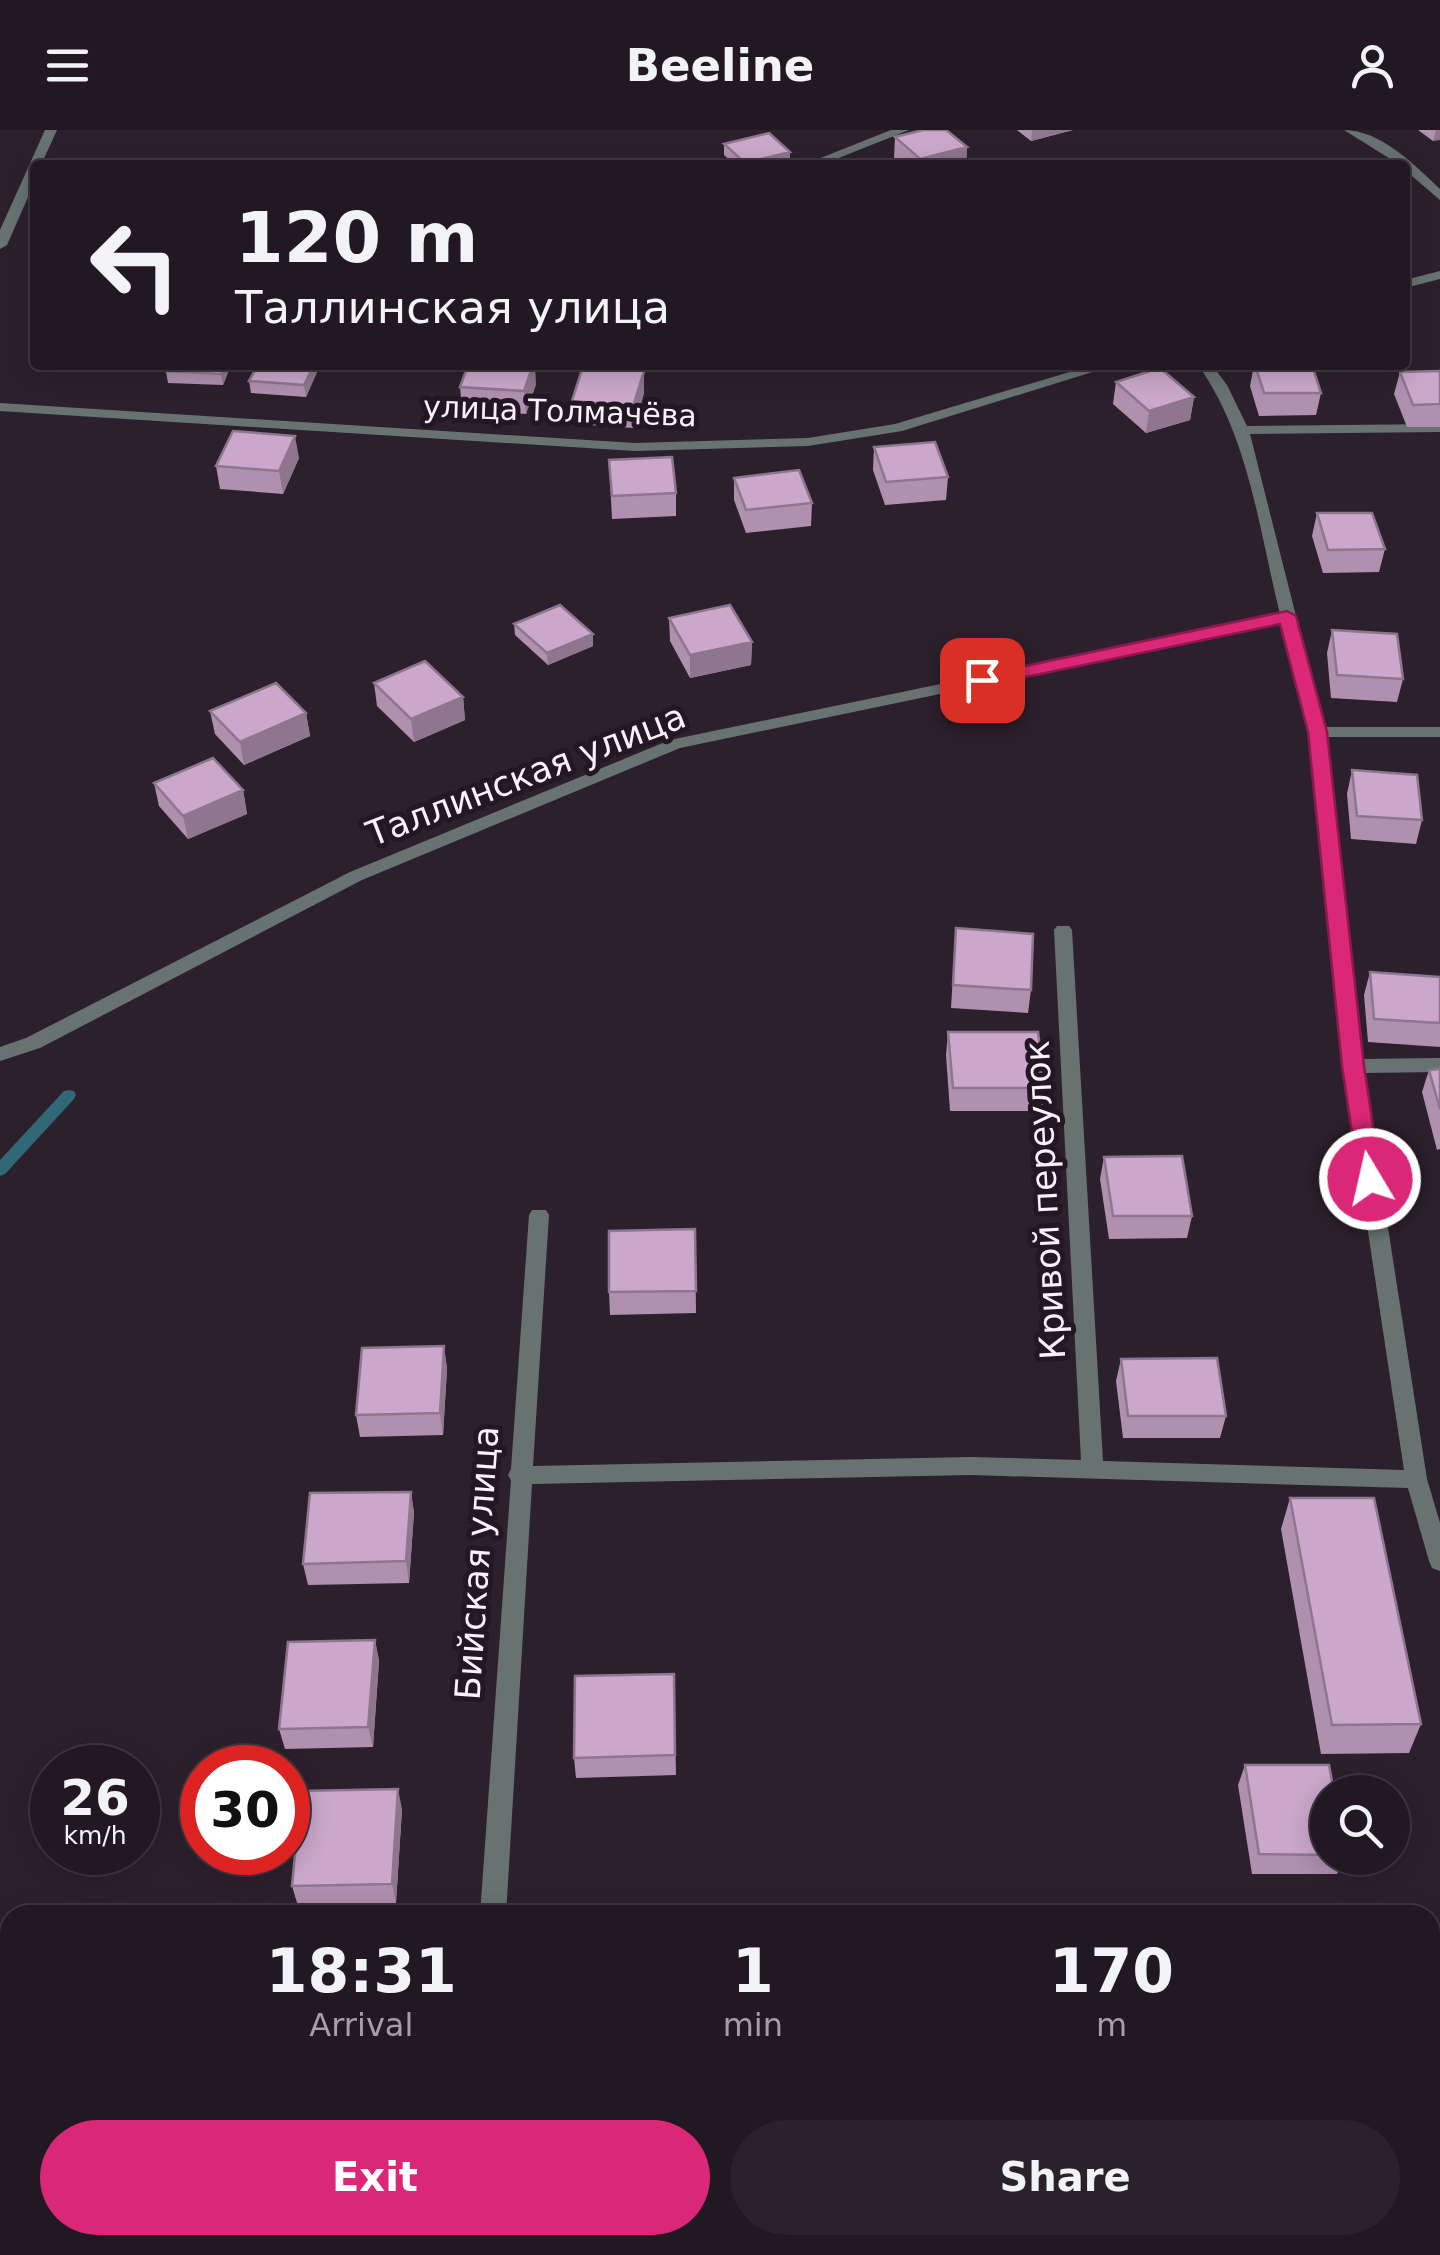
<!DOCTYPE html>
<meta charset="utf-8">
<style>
:root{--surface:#221822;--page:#2a212a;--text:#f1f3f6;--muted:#a2a0a5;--line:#3f3740;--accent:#db2777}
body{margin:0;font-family:"DejaVu Sans",sans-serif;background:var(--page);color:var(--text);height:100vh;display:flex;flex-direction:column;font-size:38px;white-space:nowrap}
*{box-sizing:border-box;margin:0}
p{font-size:32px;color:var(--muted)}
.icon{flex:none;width:55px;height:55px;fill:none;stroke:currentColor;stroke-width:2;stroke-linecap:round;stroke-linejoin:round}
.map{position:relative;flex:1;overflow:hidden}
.side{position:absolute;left:0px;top:1775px;width:1440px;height:350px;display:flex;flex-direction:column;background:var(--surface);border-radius:30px 30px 0 0;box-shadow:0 5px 25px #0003,0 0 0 2px var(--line)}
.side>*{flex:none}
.guide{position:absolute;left:30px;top:30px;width:1380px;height:210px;border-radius:10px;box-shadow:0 5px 25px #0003,0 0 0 2px var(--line);background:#221822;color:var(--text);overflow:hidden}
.buttons{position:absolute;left:1310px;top:1645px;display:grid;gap:20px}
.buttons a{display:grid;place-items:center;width:100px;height:100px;border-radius:50%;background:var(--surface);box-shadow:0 5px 25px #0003,0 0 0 2px var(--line);font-size:50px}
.speed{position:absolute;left:30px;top:1615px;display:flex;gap:20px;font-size:50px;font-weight:700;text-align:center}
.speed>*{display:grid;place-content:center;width:130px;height:130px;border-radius:50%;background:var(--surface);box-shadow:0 5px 25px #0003,0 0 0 2px var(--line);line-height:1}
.speed small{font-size:25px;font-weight:400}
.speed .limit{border:15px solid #d22;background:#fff;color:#111}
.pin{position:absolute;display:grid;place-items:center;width:85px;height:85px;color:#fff;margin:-42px;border-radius:20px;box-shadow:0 5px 15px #0006}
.me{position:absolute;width:110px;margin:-55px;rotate:351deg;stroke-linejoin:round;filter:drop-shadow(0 0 8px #0008)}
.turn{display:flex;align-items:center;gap:35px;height:210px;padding:0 40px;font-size:45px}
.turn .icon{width:130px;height:130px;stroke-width:2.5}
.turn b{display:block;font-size:70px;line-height:85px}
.eta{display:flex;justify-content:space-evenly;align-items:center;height:170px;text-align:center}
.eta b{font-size:60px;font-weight:700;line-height:70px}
.action{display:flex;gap:20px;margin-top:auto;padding:20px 40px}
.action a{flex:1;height:115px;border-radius:60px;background:var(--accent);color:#fff;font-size:40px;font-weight:700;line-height:115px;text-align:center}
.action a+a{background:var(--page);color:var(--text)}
header{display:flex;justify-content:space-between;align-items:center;height:130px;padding:0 40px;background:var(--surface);font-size:45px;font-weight:700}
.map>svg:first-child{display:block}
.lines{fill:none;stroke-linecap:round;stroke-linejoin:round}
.stream{fill:#306975;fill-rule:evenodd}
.service{fill:#687371;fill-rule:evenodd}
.minor{fill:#687371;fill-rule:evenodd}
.wall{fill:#af90af}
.shaded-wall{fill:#8e768e}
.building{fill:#cba8cb;stroke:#8e768e;stroke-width:2.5}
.route{fill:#db2777;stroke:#8e194d;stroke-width:2.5}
.labels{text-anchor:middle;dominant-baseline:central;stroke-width:10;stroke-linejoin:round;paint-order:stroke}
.far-street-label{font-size:30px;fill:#f9f0f8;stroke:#231723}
.street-label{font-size:35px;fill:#f9f0f8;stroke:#231723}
</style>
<header><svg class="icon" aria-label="menu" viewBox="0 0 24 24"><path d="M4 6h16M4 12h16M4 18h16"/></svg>Beeline<svg class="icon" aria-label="person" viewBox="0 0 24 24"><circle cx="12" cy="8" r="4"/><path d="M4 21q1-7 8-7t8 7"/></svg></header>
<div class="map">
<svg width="1440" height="2125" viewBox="0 0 1440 2125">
<rect width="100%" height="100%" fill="#2d202d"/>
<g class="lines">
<path class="stream" d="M69 960 74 961 76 965 74 969 5 1044 0 1046V1030L64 961Z"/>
<path class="service" d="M45 0H57L41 35H35V51L7 115 0 119V100Z"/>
<path class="minor" d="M891 0H909L821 35H803Z
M1344 0C1380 0 1415 35 1440 59V70L1405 40V35H1400Z
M1440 141V149L1405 158V150Z
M1093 235H1115L902 301 808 316 635 321 0 281V273L635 313 808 308 895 294Z
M1198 235H1212L1227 255 1247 296 1440 294V302L1250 304 1324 597H1440V607H1326L1362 929 1440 928V942L1364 943 1427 1349 1440 1393V1441L1432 1438 1429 1431 1408 1358 971 1345 532 1354 506 1785H480L511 1350 508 1345 511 1339 529 1085 532 1080H546L549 1085 533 1336 971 1327 1081 1330 1054 800 1057 796H1069L1072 800 1103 1331 1404 1340 1343 936 1309 602 1282 493 680 618 362 750 40 918 0 931V917L26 908 350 742 670 610 1280 484C1259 400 1249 306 1198 235Z
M460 2115H488L487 2125H459Z"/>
</g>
<path class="wall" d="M1017 0H1073L1031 11Z
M1418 0H1440L1433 11Z
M895 7 967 17 966 35H901L894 29Z
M724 14 790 33 780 35H735L724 25Z
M169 235H231L223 255 168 253 166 241Z
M1254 235 1321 263 1316 285 1259 286 1250 256Z
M1440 241V297H1407L1394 264 1400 242Z
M317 242 306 267 251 263 249 251Z
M1116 252 1194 267 1190 290 1146 303 1113 274Z
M536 254 526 284 462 279 460 257Z
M644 263 634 298 574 294 572 271Z
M874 317 948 347 946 370 885 375 873 340Z
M299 328 283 364 220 359 216 336Z
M609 330 676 363V386L612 389Z
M734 348 812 373 811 396 746 403 734 370Z
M1317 383 1385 419 1379 442 1323 443 1312 406Z
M669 488 752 512 751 535 690 548 670 511Z
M514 494 593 504V516L548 535 515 505Z
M1332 500 1403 549 1397 572 1331 568 1327 523Z
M374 553 463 567 465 590 414 612 377 576Z
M210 581 306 583 310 606 244 635 215 604Z
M1352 640 1422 690 1416 714 1351 709 1347 664Z
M154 653 243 660 247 684 188 709 159 676Z
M956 798 1031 860 1028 883 951 878Z
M1370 842 1440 847V917L1368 912 1364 865Z
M948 902 1045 958 1042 981H950L946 925Z
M1440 939V1019L1437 1020 1422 962 1429 940Z
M1104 1027 1192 1086 1187 1108 1109 1109 1100 1049Z
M695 1099 696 1183 610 1185 609 1162Z
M444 1216 447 1239 443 1305 360 1307 356 1285Z
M1121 1229 1226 1286 1220 1308H1123L1116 1251Z
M411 1362 414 1383 409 1453 308 1455 303 1434Z
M1290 1368 1421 1594 1409 1623 1321 1624 1281 1399Z
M375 1510 379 1531 373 1617 285 1619 279 1599Z
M674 1544 676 1645 576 1648 574 1628Z
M1245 1635 1328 1662V1728H1344L1337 1744H1252L1238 1655Z
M402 1679 396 1773 298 1776 292 1756Z"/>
<path class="shaded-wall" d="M1032 0H1073L1031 11Z
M1436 0H1440V10L1433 11Z
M967 17 966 35H920V29Z
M790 22V33L780 35H745V33Z
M225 235H231L223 255 221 244Z
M314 235H316L317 242 306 267 304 255Z
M533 235H535L536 254 526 284 524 261Z
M644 241V263L634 298 633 276Z
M1194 267 1190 290 1146 303 1149 281Z
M295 306 299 328 283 364 279 341Z
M593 504V516L548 535 547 523Z
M752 512 751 535 690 548V525Z
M463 567 465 590 414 612 411 589Z
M306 583 310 606 244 635 240 612Z
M243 660 247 684 188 709 183 686Z
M444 1216 447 1239 443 1305 440 1283Z
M411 1362 414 1383 409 1453 406 1431Z
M375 1510 379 1531 373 1617 368 1597Z
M398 1659 402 1679 396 1773 392 1754Z"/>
<path class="building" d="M923 0H946L967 17 920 29 895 7Z
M769 3 790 22 745 33 724 14Z
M169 235H225L221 244 166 241Z
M258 235H314L304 255 249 251Z
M468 235H533L524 261 460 257Z
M1255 235H1312L1321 263H1264Z
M583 236 644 241 633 276 572 271Z
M1160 238 1194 267 1149 281 1116 252Z
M1440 241V274L1413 275 1400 242Z
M233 301 295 306 279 341 216 336Z
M935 312 948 347 886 352 874 317Z
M672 327 676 363 612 366 609 330Z
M799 340 812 373 746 380 734 348Z
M1317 383H1372L1385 419 1328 420Z
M560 475 593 504 547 523 514 494Z
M730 475 752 512 690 525 669 488Z
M1332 500 1397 504 1403 549 1337 545Z
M425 531 463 567 411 589 374 553Z
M276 553 306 583 240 612 210 581Z
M213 628 243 660 183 686 154 653Z
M1352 640 1417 645 1422 690 1357 686Z
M956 798 1033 804 1031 860 953 855Z
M1370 842 1440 847V893L1374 889Z
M948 902H1038L1045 958H953Z
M1440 939V979L1429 940Z
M1182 1026 1192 1086H1113L1104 1027Z
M695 1099 696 1161 609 1162V1101Z
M444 1216 440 1283 356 1285 362 1218Z
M1217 1228 1226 1286H1128L1121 1229Z
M411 1362 406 1431 303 1434 310 1363Z
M1290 1368H1374L1421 1594 1332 1595Z
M375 1510 368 1597 279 1599 288 1512Z
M674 1544 675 1625 574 1628 575 1546Z
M1245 1635H1329L1334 1662H1328V1725L1259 1724Z
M398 1659 392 1754 292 1756 301 1661Z
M657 2120V2125H563V2123Z"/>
<path class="route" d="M1287 481 1296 486 1327 602 1364 936 1381 1049 1370 1057 1359 1049 1342 936 1308 602 1280 494 982 556 972 550 982 545Z"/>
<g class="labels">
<g class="far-street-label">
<text transform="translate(560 281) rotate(2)">улица Толмачёва</text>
</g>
<g class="street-label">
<text transform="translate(526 645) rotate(-21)">Таллинская улица</text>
<text transform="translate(1045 1070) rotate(-93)">Кривой переулок</text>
<text transform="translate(477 1433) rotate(-86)">Бийская улица</text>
</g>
</g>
</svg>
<div class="buttons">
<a><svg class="icon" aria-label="search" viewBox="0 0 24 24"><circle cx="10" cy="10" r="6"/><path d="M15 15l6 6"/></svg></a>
</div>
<div class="speed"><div>26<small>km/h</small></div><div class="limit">30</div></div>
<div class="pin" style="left:982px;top:550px;background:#d93025"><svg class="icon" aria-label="arrive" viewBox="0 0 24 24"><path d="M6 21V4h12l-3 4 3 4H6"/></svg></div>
<svg class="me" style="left:1370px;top:1049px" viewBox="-20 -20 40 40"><circle r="17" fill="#db2777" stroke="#fff" stroke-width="3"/><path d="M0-11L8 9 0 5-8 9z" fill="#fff"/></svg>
<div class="guide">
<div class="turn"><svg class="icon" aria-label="left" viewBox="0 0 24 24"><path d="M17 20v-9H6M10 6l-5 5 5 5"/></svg><div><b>120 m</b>Таллинская улица</div></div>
</div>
<section class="side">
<div class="eta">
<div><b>18:31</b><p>Arrival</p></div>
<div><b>1</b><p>min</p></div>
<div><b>170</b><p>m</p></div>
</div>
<div class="action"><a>Exit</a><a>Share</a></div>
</section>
</div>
